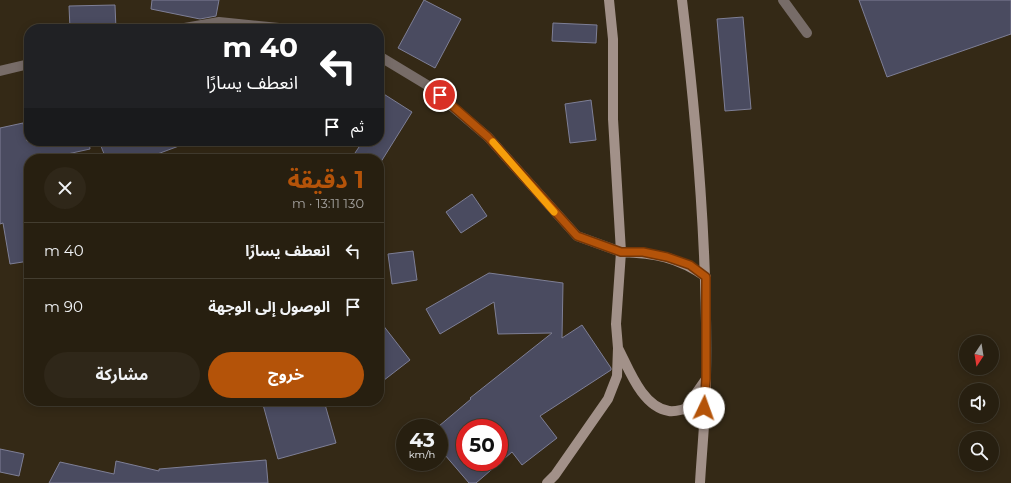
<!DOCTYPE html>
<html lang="ar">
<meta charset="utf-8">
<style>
:root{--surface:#271f10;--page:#2f2719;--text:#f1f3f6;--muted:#a4a29f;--line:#433d30;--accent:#b45309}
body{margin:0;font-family:Montserrat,"Noto Sans Arabic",sans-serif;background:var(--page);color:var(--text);direction:rtl;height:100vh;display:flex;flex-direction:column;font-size:15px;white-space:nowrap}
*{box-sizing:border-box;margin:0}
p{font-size:13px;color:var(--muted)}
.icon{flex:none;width:22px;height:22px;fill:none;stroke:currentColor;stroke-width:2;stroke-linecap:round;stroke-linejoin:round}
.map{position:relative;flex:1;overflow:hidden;direction:ltr}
.sheet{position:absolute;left:24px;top:154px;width:360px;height:252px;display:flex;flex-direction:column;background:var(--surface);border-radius:16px;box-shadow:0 2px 10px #0003,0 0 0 1px var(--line);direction:rtl}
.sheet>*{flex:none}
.hud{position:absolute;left:24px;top:24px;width:360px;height:122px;border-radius:16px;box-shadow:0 2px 10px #0003,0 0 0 1px var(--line);direction:rtl;background:#202124;color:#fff;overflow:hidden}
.needle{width:26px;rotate:192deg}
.buttons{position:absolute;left:959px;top:335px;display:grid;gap:8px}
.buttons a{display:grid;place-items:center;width:40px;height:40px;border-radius:50%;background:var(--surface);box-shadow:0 2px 10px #0003,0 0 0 1px var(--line);font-size:20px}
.speed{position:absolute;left:396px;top:419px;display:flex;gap:8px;font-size:20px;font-weight:700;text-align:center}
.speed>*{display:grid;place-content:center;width:52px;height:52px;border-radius:50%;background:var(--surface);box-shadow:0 2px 10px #0003,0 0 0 1px var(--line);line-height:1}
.speed small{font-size:10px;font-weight:400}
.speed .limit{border:6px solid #d22;background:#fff;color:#111}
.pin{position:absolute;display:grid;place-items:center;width:34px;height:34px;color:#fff;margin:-17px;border:2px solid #fff;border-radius:50%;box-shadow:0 1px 4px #0007}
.me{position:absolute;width:44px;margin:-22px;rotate:3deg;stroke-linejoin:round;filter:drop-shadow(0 0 3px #0008)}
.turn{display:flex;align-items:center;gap:14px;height:84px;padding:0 20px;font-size:18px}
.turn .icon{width:52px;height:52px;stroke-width:2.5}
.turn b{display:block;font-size:28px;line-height:34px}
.then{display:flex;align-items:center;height:38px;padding:0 20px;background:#0003;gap:8px;font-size:15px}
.round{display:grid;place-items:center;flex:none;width:42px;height:42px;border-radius:21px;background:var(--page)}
.head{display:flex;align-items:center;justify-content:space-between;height:68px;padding:0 20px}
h1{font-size:24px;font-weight:700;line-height:30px;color:var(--accent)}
.cta{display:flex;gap:8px;margin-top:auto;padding:8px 20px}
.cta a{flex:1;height:46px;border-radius:24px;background:var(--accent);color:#fff;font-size:16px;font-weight:700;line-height:46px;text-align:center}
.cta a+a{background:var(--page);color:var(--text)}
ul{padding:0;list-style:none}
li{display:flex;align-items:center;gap:12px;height:56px;padding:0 20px;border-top:1px solid var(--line)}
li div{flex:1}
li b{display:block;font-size:15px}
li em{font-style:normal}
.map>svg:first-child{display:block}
.building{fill:#4a4b60;stroke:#7e7f96;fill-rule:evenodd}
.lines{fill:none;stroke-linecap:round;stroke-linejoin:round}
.service{stroke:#776c68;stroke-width:10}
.minor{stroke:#776c68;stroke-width:10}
.secondary{stroke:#a29189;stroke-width:10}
.route-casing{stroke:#753606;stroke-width:10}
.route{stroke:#b45309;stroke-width:7}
.slow{stroke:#f59e0b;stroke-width:7}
</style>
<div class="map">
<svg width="1011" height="483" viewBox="0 0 1011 483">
<rect width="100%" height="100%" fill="#342916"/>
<path class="building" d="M152 0H219L216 16 200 19 151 9Z
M424 0 461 19 435 68 398 48Z
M859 0H1011V34L887 77Z
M115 5 116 29H70L69 6Z
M743 17 751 109 725 111 717 19Z
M553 23 597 25 596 43 552 41Z
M379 91 412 112 379 165V159H351L363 141H379Z
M591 100 596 140 570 143 565 104Z
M23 123 27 141H89L90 149 45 159H29V261L10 264 3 223 0 224V128Z
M99 141H186L187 143 144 159H106Z
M472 194 487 216 461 233 446 212Z
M413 251 417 280 392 284 388 254Z
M489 273 563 283 562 338 582 325 611 368V370L540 416 557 438 522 465 512 452 476 483H469L439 448V426L471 399 470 398 552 333 498 334 494 302 440 334 426 309ZM465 428H499V462H465Z
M379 320 410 360 379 384Z
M262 401H324L336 443 278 459Z
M0 449 24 454 19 476 0 472Z
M266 460 268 483H49L60 462 114 474 116 461 159 471V469Z"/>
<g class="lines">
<path class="service" d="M783 0 807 33"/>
<path class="minor" d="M179 29 219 22 289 29
M379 56 427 85 488 137 577 236 621 252
M0 71 29 64"/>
<path class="secondary" d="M682 0C697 125 708 251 706 377 706 412 702 448 700 483
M621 252C654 253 678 257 706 277
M618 348C629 369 642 407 669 411 674 412 680 410 685 409L706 379
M547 483 555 475 608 399 617 376 618 348 616 324 621 252 613 119V39L609 0"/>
</g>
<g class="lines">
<defs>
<path id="route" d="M440 95 488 137 577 236 621 252H643L667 257 690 265 706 277V379L704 408"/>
</defs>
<use href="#route" class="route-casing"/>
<use href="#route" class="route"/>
<path class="slow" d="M493 142 554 212"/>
</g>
</svg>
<div class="buttons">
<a><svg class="needle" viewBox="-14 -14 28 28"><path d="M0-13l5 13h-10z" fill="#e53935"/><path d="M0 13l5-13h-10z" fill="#a4a29f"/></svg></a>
<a><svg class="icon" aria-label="sound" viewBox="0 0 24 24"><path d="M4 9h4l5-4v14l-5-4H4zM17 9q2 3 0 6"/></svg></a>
<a><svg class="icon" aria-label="search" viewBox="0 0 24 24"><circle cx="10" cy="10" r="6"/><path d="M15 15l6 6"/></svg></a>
</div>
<div class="speed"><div>43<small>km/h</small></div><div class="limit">50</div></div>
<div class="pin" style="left:440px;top:95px;background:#d93025"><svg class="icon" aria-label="arrive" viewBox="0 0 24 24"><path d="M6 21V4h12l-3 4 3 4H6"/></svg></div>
<svg class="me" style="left:704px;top:408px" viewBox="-20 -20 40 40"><circle r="19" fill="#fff"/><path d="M0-13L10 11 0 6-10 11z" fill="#b45309"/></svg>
<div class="hud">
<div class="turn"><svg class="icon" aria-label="left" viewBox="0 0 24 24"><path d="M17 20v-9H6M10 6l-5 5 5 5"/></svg><div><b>40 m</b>انعطف يسارًا</div></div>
<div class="then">ثم<svg class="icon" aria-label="arrive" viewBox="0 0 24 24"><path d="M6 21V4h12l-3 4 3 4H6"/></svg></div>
</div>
<section class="sheet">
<div class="head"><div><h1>1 دقيقة</h1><p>130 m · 13:11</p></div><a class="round"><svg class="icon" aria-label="close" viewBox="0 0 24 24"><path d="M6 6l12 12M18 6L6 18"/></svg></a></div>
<ul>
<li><svg class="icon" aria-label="left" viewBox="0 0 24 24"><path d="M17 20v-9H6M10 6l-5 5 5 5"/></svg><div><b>انعطف يسارًا</b></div><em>40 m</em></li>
<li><svg class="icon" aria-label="arrive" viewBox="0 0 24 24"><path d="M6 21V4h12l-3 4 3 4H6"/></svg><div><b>الوصول إلى الوجهة</b></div><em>90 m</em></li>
</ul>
<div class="cta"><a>خروج</a><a>مشاركة</a></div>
</section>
</div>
